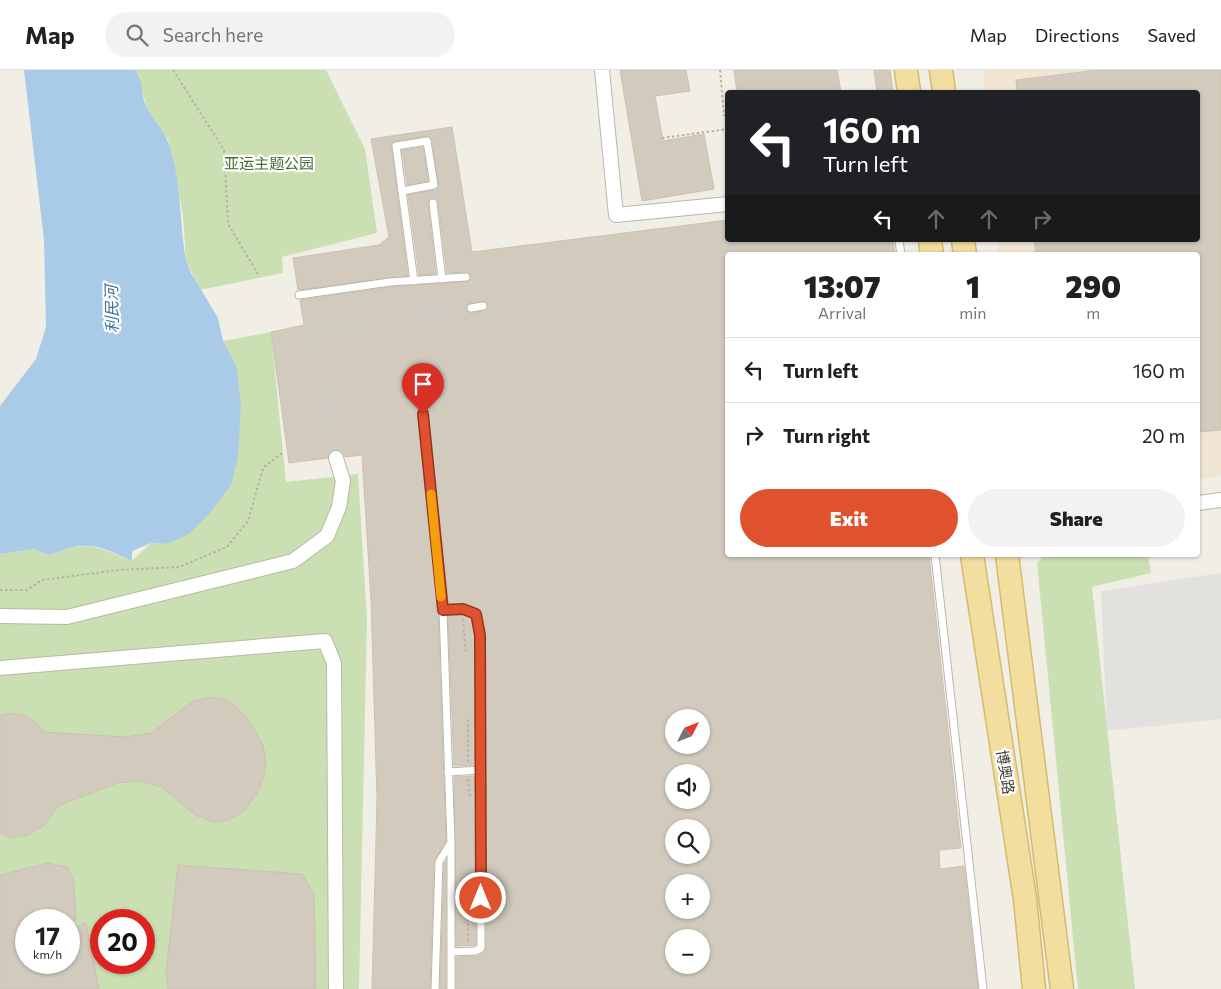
<!DOCTYPE html>
<meta charset="utf-8">
<style>
:root{--surface:#fff;--page:#f2f2f2;--text:#202124;--muted:#757577;--line:#e0e0e0;--accent:#e0512e}
body{margin:0;font-family:Commissioner,"Noto Sans SC",sans-serif;background:var(--page);color:var(--text);height:100vh;display:flex;flex-direction:column;font-size:19px;white-space:nowrap}
*{box-sizing:border-box;margin:0}
p{font-size:16px;color:var(--muted)}
.icon{flex:none;width:28px;height:28px;fill:none;stroke:currentColor;stroke-width:2;stroke-linecap:round;stroke-linejoin:round}
.map{position:relative;flex:1;overflow:hidden}
.side{position:absolute;left:725px;top:182px;width:475px;height:305px;display:flex;flex-direction:column;background:var(--surface);border-radius:5px;box-shadow:0 1px 4px #0004}
.side>*{flex:none}
.hud{position:absolute;left:725px;top:20px;width:475px;height:152px;border-radius:5px;box-shadow:0 1px 4px #0004;background:#202124;color:#fff;overflow:hidden}
.needle{width:32px;rotate:48deg}
.fabs{position:absolute;left:665px;top:639px;display:grid;gap:10px}
.fabs a{display:grid;place-items:center;width:45px;height:45px;border-radius:50%;background:var(--surface);box-shadow:0 1px 4px #0004;font-size:25px}
.speed{position:absolute;left:15px;top:839px;display:flex;gap:10px;font-size:25px;font-weight:700;text-align:center}
.speed>*{display:grid;place-content:center;width:65px;height:65px;border-radius:50%;background:var(--surface);box-shadow:0 1px 4px #0004;line-height:1}
.speed small{font-size:12px;font-weight:400}
.speed .limit{border:8px solid #d22;background:#fff;color:#111}
.pin{position:absolute;display:grid;place-items:center;width:42px;height:42px;color:#fff;margin:-51px -21px;border-radius:50% 50% 50% 0;rotate:-45deg;box-shadow:0 0 5px #0007}
.pin .icon{rotate:45deg}
.me{position:absolute;width:55px;margin:-28px;rotate:0deg;stroke-linejoin:round;filter:drop-shadow(0 0 4px #0008)}
.turn{display:flex;align-items:center;gap:18px;height:105px;padding:0 15px;font-size:22px}
.turn .icon{width:65px;height:65px;stroke-width:2.5}
.turn b{display:block;font-size:35px;line-height:42px}
.lanes{display:flex;align-items:center;height:48px;padding:0 15px;background:#0003;justify-content:center;gap:25px;direction:ltr}
.lanes .off{opacity:.35}
.eta{display:flex;justify-content:space-evenly;align-items:center;height:85px;text-align:center}
.eta b{font-size:30px;font-weight:800;line-height:35px}
.action{display:flex;gap:10px;margin-top:auto;padding:10px 15px}
.action a{flex:1;height:58px;border-radius:30px;background:var(--accent);color:#fff;font-size:20px;font-weight:800;line-height:58px;text-align:center}
.action a+a{background:var(--page);color:var(--text)}
ul{padding:0;list-style:none}
li{display:flex;align-items:center;gap:15px;height:65px;padding:0 15px;border-top:1px solid var(--line)}
li div{flex:1}
li b{display:block;font-size:19px}
li em{font-style:normal}
header{display:flex;align-items:center;gap:30px;box-sizing:border-box;height:70px;padding:0 25px;background:var(--surface);border-bottom:1px solid var(--line)}
header strong{font-size:24px}
nav{display:flex;gap:28px;margin-inline-start:auto;font-size:18px}
.search{width:350px;height:45px;background:var(--page);display:flex;align-items:center;gap:12px;box-sizing:border-box;padding:0 18px;border-radius:28px;color:var(--muted);font-size:19px}
.map>svg:first-child{display:block}
.commercial{fill:#f0e6d3}
.green{fill:#cae0b3;fill-rule:evenodd}
.parking{fill:#e2e1de}
.water{fill:#a9cbe7}
.building{fill:#d1cabd;stroke:#cbc2b1;fill-rule:evenodd}
.lines{fill:none;stroke-linecap:round;stroke-linejoin:round}
.minor-tunnel{stroke:#cecbc3;stroke-width:14;stroke-dasharray:14 7;stroke-linecap:butt}
.service-casing{stroke:#bbb6aa;stroke-width:9}
.minor-casing{stroke:#bbb6aa;stroke-width:16}
.primary-casing{stroke:#d4bb70;stroke-width:25}
.path{stroke:#bbb29d;stroke-width:2;stroke-dasharray:2.5 2.5;stroke-linecap:butt}
.service{stroke:#fff;stroke-width:7}
.minor{stroke:#fff;stroke-width:14}
.primary{stroke:#f2de9e;stroke-width:22}
.route-casing{stroke:#92351e;stroke-width:12}
.route{stroke:#e0512e;stroke-width:9}
.slow{stroke:#f59e0b;stroke-width:9}
.labels{text-anchor:middle;dominant-baseline:central;stroke-width:4.5;stroke-linejoin:round;paint-order:stroke}
.park-label{font-size:15px;fill:#456d31;stroke:#fff}
.street-label{font-size:15px;fill:#433e36;stroke:#fff}
.water-label{font-size:16px;font-style:italic;fill:#3d72a1;stroke:#fff}
</style>
<header>
<strong>Map</strong>
<div class="search"><svg class="icon" aria-label="search" viewBox="0 0 24 24"><circle cx="10" cy="10" r="6"/><path d="M15 15l6 6"/></svg>Search here</div>
<nav><a>Map</a><a>Directions</a><a>Saved</a></nav>
</header>
<div class="map">
<svg width="1221" height="919" viewBox="0 0 1221 919">
<rect width="100%" height="100%" fill="#f1eee6"/>
<path class="commercial" d="M983 0H1221V406L1198 409V185H999L997 170H1198V22H985Z"/>
<path class="green" d="M135 0H326L365 79 377 163 282 187 283 203 200 220 186 190 183 145 168 69 158 58 146 36 139 5Z
M271 262 286 412 358 404 367 549 359 919H0V484L34 479 50 485C88 470 95 476 132 491L151 473 167 474 236 295 223 271ZM26 850H69V892H26ZM101 850H144V892H101Z
M1045 485H1148L1151 503 1092 517 1135 919H1078L1037 493Z"/>
<path class="parking" d="M1221 503V649L1107 661 1101 521Z"/>
<path class="water" d="M24 0H135C144 10 141 25 146 36 152 49 164 60 168 72 182 111 179 151 186 190L191 203 218 248 223 271 236 295 241 333 238 386 231 415 210 443 189 464 167 474 151 473 132 481V491C96 474 87 470 50 485L34 479 0 484V336L36 289 46 257 44 170Z"/>
<path class="building" d="M620 0H686L690 21 655 26 663 71 704 64 714 119 642 131Z
M734 0H837L841 22H737Z
M874 0H890L893 22H877Z
M1098 0H1221V360L1198 362V185H1036L1034 170H1198V22H1017L1016 10Z
M452 57 472 182 728 150V170H893L895 185H728V485H929L961 778 939 780 940 799 964 796 978 919H456V887L477 886 484 882 486 878 485 565 480 540 465 534H448L428 343 423 339 418 345 438 540 446 771 434 792 430 919H372L377 729 371 530 362 385 345 387 342 381 334 380 329 382 328 388 289 393 271 262 304 255 300 230 391 217 469 211 471 206 468 202 447 203 438 132 433 128 428 134 436 204 419 205 408 125 435 120 439 116 432 70 428 66 395 71 391 74 408 206 298 220 293 188 379 175 389 167 371 69ZM484 231 488 236 486 240 471 243 467 241 468 234ZM674 648H701V675H674ZM674 702H701V730H674ZM674 758H701V785H674ZM674 812H701V840H674ZM674 868H701V895H674Z
M423 77 428 111 407 115 402 80Z
M462 544 471 548 475 566V695L454 696 448 545Z
M209 627 224 629 236 636 250 652 263 675 266 690 264 705 259 720 246 739 229 750 214 752 195 745 162 717 140 711 117 713 58 736 45 755 28 765 13 768 0 763V645L9 643 24 645 35 652 45 662 125 667 151 663 193 631Z
M475 706 476 875 456 876 454 707Z
M446 791V919H440L444 794Z
M48 793 67 797 74 812 76 850H26V892H69V860L86 853 99 919H0V805Z
M178 795 302 804 314 824 316 919H168L166 903Z"/>
<g class="lines">
<path class="minor-tunnel" d="M336 388 313 263 353 254 463 238"/>
<defs>
<path id="service" d="M402 121 434 115 427 71 396 76 414 211
M433 133 442 209
M899 170 901 185
M299 225 390 212 466 207
M471 238 483 236
M423 344 443 540 451 773V919
M935 485 983 919
M443 540 463 539 476 544 480 565 481 878 475 881 451 882
M448 702 482 700
M435 919 439 792 450 774"/>
<path id="minor" d="M602 0 616 145 728 134
M1198 433 1221 430
M0 546 67 547 293 491 327 466 339 437 343 411 336 388
M0 598 325 571 334 593 336 919"/>
<path id="primary" d="M906 0 909 22
M941 0 944 22
M930 170 932 185
M963 170 965 185
M972 485 1025 829 1034 919
M1007 485 1062 919"/>
</defs>
<use href="#service" class="service-casing"/>
<use href="#minor" class="minor-casing"/>
<use href="#primary" class="primary-casing"/>
<path class="path" d="M173 0 224 80 228 154 258 204
M720 0 724 45H728
M662 68 728 59
M0 520H27L42 510 118 500 179 497 227 477 248 451 263 398 283 382
M463 549 466 584
M468 692V647
M468 709 470 727
M468 871V816"/>
<use href="#service" class="service"/>
<use href="#minor" class="minor"/>
<use href="#primary" class="primary"/>
</g>
<g class="lines">
<defs>
<path id="route" d="M423 344 443 540 463 539 476 544 480 565 481 828"/>
</defs>
<use href="#route" class="route-casing"/>
<use href="#route" class="route"/>
<path class="slow" d="M431 424 441 527"/>
</g>
<g class="labels">
<g class="park-label">
<text x="269" y="93">亚运主题公园</text>
</g>
<g class="street-label">
<text transform="translate(1006 702) rotate(81)">博奥路</text>
</g>
<g class="water-label">
<text transform="translate(111 239) rotate(-91)">利民河</text>
</g>
</g>
</svg>
<div class="fabs">
<a><svg class="needle" viewBox="-14 -14 28 28"><path d="M0-13l5 13h-10z" fill="#e53935"/><path d="M0 13l5-13h-10z" fill="#757577"/></svg></a>
<a><svg class="icon" aria-label="sound" viewBox="0 0 24 24"><path d="M4 9h4l5-4v14l-5-4H4zM17 9q2 3 0 6"/></svg></a>
<a><svg class="icon" aria-label="search" viewBox="0 0 24 24"><circle cx="10" cy="10" r="6"/><path d="M15 15l6 6"/></svg></a>
<a>+</a>
<a>−</a>
</div>
<div class="speed"><div>17<small>km/h</small></div><div class="limit">20</div></div>
<div class="pin" style="left:423px;top:344px;background:#d93025"><svg class="icon" aria-label="arrive" viewBox="0 0 24 24"><path d="M6 21V4h12l-3 4 3 4H6"/></svg></div>
<svg class="me" style="left:481px;top:828px" viewBox="-20 -20 40 40"><circle r="17" fill="#e0512e" stroke="#fff" stroke-width="3"/><path d="M0-11L8 9 0 5-8 9z" fill="#fff"/></svg>
<div class="hud">
<div class="turn"><svg class="icon" aria-label="left" viewBox="0 0 24 24"><path d="M17 20v-9H6M10 6l-5 5 5 5"/></svg><div><b>160 m</b>Turn left</div></div>
<div class="lanes"><svg class="icon" aria-label="left" viewBox="0 0 24 24"><path d="M17 20v-9H6M10 6l-5 5 5 5"/></svg><svg class="icon off" aria-label="ahead" viewBox="0 0 24 24"><path d="M12 20V5M6 11l6-6 6 6"/></svg><svg class="icon off" aria-label="ahead" viewBox="0 0 24 24"><path d="M12 20V5M6 11l6-6 6 6"/></svg><svg class="icon off" aria-label="right" viewBox="0 0 24 24"><path d="M7 20v-9h11M14 6l5 5-5 5"/></svg></div>
</div>
<section class="side">
<div class="eta">
<div><b>13:07</b><p>Arrival</p></div>
<div><b>1</b><p>min</p></div>
<div><b>290</b><p>m</p></div>
</div>
<ul>
<li><svg class="icon" aria-label="left" viewBox="0 0 24 24"><path d="M17 20v-9H6M10 6l-5 5 5 5"/></svg><div><b>Turn left</b></div><em>160 m</em></li>
<li><svg class="icon" aria-label="right" viewBox="0 0 24 24"><path d="M7 20v-9h11M14 6l5 5-5 5"/></svg><div><b>Turn right</b></div><em>20 m</em></li>
</ul>
<div class="action"><a>Exit</a><a>Share</a></div>
</section>
</div>
